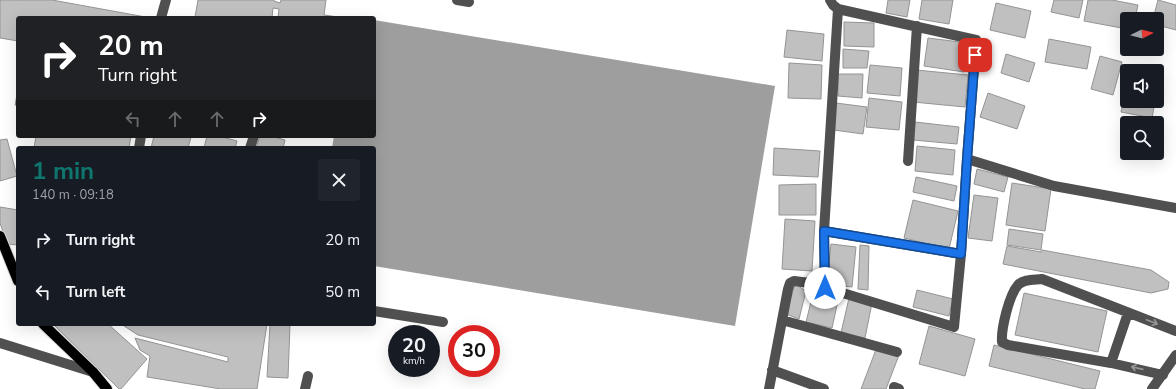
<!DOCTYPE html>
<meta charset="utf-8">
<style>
:root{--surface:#171b24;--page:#20242c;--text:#f1f3f6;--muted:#9ea1a6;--accent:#0f766e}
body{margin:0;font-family:"Nunito Sans",sans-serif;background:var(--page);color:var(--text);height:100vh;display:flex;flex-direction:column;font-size:15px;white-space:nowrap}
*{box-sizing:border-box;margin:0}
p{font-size:13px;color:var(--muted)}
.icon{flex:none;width:22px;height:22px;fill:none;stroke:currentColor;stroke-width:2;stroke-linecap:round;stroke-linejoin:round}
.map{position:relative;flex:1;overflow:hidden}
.side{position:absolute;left:16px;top:146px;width:360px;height:180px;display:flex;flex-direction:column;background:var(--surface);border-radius:4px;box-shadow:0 4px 16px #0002}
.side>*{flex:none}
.banner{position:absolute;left:16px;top:16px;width:360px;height:122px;border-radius:4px;box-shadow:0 4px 16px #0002;background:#202124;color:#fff;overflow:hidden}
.needle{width:26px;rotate:84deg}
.controls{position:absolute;left:1120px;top:12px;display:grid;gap:8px}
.controls a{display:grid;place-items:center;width:44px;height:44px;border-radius:4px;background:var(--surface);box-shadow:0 4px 16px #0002;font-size:20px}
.speed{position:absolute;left:388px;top:325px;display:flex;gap:8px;font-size:20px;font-weight:700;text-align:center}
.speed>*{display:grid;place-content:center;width:52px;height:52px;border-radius:50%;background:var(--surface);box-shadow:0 4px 16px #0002;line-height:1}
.speed small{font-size:10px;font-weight:400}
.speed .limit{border:6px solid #d22;background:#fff;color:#111}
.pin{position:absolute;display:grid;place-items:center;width:34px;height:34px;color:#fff;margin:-17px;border-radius:8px;box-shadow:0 2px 6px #0006}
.me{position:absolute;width:44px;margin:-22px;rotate:0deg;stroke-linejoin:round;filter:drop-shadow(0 0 3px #0008)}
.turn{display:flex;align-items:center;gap:14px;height:84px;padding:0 16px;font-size:18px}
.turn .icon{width:52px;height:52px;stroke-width:2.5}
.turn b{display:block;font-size:28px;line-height:34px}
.lanes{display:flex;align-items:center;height:38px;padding:0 16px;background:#0003;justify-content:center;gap:20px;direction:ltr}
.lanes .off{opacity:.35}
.round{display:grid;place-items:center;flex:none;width:42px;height:42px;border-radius:4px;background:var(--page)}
.summary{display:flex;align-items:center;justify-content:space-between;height:68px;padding:0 16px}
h1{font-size:24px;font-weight:700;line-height:30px;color:var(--accent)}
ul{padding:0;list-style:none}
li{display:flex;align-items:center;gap:12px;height:52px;padding:0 16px}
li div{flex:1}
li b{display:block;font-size:15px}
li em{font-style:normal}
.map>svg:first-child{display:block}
.water{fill:#9e9e9e}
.building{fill:#c0c0c0;stroke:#949494}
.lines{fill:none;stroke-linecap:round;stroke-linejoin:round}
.major-casing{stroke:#dbdbdb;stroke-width:12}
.minor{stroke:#505050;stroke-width:10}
.major{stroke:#000;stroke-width:10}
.oneway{stroke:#969696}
.route-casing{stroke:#114b97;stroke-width:10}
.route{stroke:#1a73e8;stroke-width:7}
</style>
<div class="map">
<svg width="1176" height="389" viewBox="0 0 1176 389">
<rect width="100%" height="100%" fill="#fff"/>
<path class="water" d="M374 20 775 86 735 326 374 266V148H332L334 136H374Z"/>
<path class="building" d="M0 0H52L151 18H18V41L0 38Z
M198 0H274V1L280 3 281 0H326L324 15 338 17 278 18 279 9 273 8 272 18 195 17Z
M888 0H910L907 17 886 13Z
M922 0H953L949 24 919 19Z
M1054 0H1083L1079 18 1051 12Z
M1088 0H1112L1138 5 1135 19H1127V29L1084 21Z
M1158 0 1176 5V30L1157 25V19H1153Z
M996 3 1031 11 1025 38 990 30Z
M844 22 874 23V47L844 46Z
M787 30 824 34 822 61 784 57Z
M928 38 968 43 964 72 924 66Z
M1049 39 1091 47 1087 69 1045 62Z
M843 49 869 51 867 68H843Z
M1006 54 1035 63 1029 82 1001 73Z
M1100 56 1122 62 1113 95 1091 89Z
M789 63 822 65 821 99 788 98Z
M870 65 902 68 900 96 867 93Z
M1131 65 1161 71 1157 92V71H1129Z
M916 70 968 75 965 107 913 102Z
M838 74H863L862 98 838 96Z
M1127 83V101H1155L1152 118 1121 112Z
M18 90V106L15 105Z
M988 93 1025 106 1017 129 980 117Z
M869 98 902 102 899 130 866 127Z
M836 103 867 107 863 134 834 130Z
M915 122 959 127 957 144 913 140Z
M36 136H131L129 148H34Z
M154 136H187L191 137 188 148H151Z
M207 136H219L237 141 235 148H204Z
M260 136H271L285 140 283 148H256Z
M7 139 17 176 0 181V140Z
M917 146 955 150 953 175 915 171Z
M774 148 820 151 818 177 773 175Z
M977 169 1008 177 1004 192 974 184Z
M916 177 957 186 954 201 913 192Z
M1012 183 1051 189 1045 231 1006 225Z
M816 184V215H779V185Z
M974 195 998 198 992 241 968 238Z
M913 200 958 211 949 249 904 238Z
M0 207 18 210V245L7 244 0 223Z
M785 219 815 221 812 271 782 269Z
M1009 229 1043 234 1041 250 1007 245Z
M831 244 856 247 852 287 827 284Z
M860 245 869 246 868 290 858 289Z
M1007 246 1041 252 1042 250 1151 270 1169 282 1168 289 1151 293 1003 264Z
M795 284 806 291 799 319 786 314Z
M814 290 839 296 832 328 806 322Z
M917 290 953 299 949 316 913 307Z
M1024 293 1107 311 1098 352 1015 335Z
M849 298 872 303 865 338 841 333Z
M53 324H108L147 359 121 389H119Z
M121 324H267L257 389H221L147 377 150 356 140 350 135 338 228 362V357L138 335Z
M270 324H290L288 378 267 377Z
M929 326 975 339 965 376 919 364Z
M994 345 1100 371 1095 389H1085L989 366Z
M877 347 899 355 886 389H861Z"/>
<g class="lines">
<defs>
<path id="major" d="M0 236 18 281
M43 324 93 372 107 389"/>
</defs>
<use href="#major" class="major-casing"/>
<path class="minor" d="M457 0 469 2
M830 0 833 5 838 9 976 40 967 159 1054 186 1176 208
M161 18 166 0
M139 148 141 136
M250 148 254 136
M908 161 917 26
M824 231 961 254
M825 288 824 231 838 9
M374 311 443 322
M782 320 897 352
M0 343 93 372
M1111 363 1128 313
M772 370 824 389
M1163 375 1111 363 1008 345 1002 342C1001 329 1009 295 1018 285 1023 279 1035 280 1042 279L1176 331
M305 389 308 376
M769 389 788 289 790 283 794 281 810 283 954 327 961 254 967 159
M894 389V387L899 389
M1152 389 1176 355"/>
<use href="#major" class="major"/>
</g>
<defs><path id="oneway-shaft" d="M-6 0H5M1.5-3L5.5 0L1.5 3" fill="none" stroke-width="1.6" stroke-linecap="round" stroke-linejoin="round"/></defs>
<g class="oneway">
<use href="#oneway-shaft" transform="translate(1152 322) rotate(21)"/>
<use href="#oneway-shaft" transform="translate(1137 368) rotate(-167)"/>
</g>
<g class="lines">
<defs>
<path id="route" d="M825 288 824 231 961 254 967 159 975 55"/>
</defs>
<use href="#route" class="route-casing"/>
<use href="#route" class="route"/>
</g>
</svg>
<div class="controls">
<a><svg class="needle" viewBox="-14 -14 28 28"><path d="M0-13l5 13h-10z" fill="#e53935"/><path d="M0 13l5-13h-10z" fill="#9ea1a6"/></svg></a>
<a><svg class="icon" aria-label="sound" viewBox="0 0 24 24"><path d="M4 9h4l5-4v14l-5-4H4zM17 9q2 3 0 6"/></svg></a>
<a><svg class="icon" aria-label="search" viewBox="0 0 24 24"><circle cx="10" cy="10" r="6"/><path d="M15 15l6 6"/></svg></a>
</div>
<div class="speed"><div>20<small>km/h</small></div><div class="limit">30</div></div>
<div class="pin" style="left:975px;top:55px;background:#d93025"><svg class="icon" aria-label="arrive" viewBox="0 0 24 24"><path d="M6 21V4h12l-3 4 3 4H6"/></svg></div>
<svg class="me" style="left:825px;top:288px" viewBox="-20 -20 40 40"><circle r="19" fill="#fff"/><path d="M0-13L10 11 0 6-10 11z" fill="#1a73e8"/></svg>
<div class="banner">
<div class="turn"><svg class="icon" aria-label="right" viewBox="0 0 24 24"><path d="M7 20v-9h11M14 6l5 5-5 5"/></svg><div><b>20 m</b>Turn right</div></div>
<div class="lanes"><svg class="icon off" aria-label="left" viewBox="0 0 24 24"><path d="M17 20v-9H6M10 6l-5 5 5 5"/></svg><svg class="icon off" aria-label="ahead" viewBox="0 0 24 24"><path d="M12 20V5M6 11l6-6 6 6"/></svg><svg class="icon off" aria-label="ahead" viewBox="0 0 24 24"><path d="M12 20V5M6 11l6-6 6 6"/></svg><svg class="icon" aria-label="right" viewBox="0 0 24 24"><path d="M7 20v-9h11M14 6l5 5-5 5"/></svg></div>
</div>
<section class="side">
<div class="summary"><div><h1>1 min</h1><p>140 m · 09:18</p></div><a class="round"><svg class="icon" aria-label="close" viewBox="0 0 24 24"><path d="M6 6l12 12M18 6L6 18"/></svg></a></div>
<ul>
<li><svg class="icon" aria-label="right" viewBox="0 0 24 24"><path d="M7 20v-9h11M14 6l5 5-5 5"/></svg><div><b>Turn right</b></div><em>20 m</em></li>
<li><svg class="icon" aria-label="left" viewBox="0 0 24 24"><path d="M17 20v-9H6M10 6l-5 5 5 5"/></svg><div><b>Turn left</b></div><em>50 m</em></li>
</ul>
</section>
</div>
